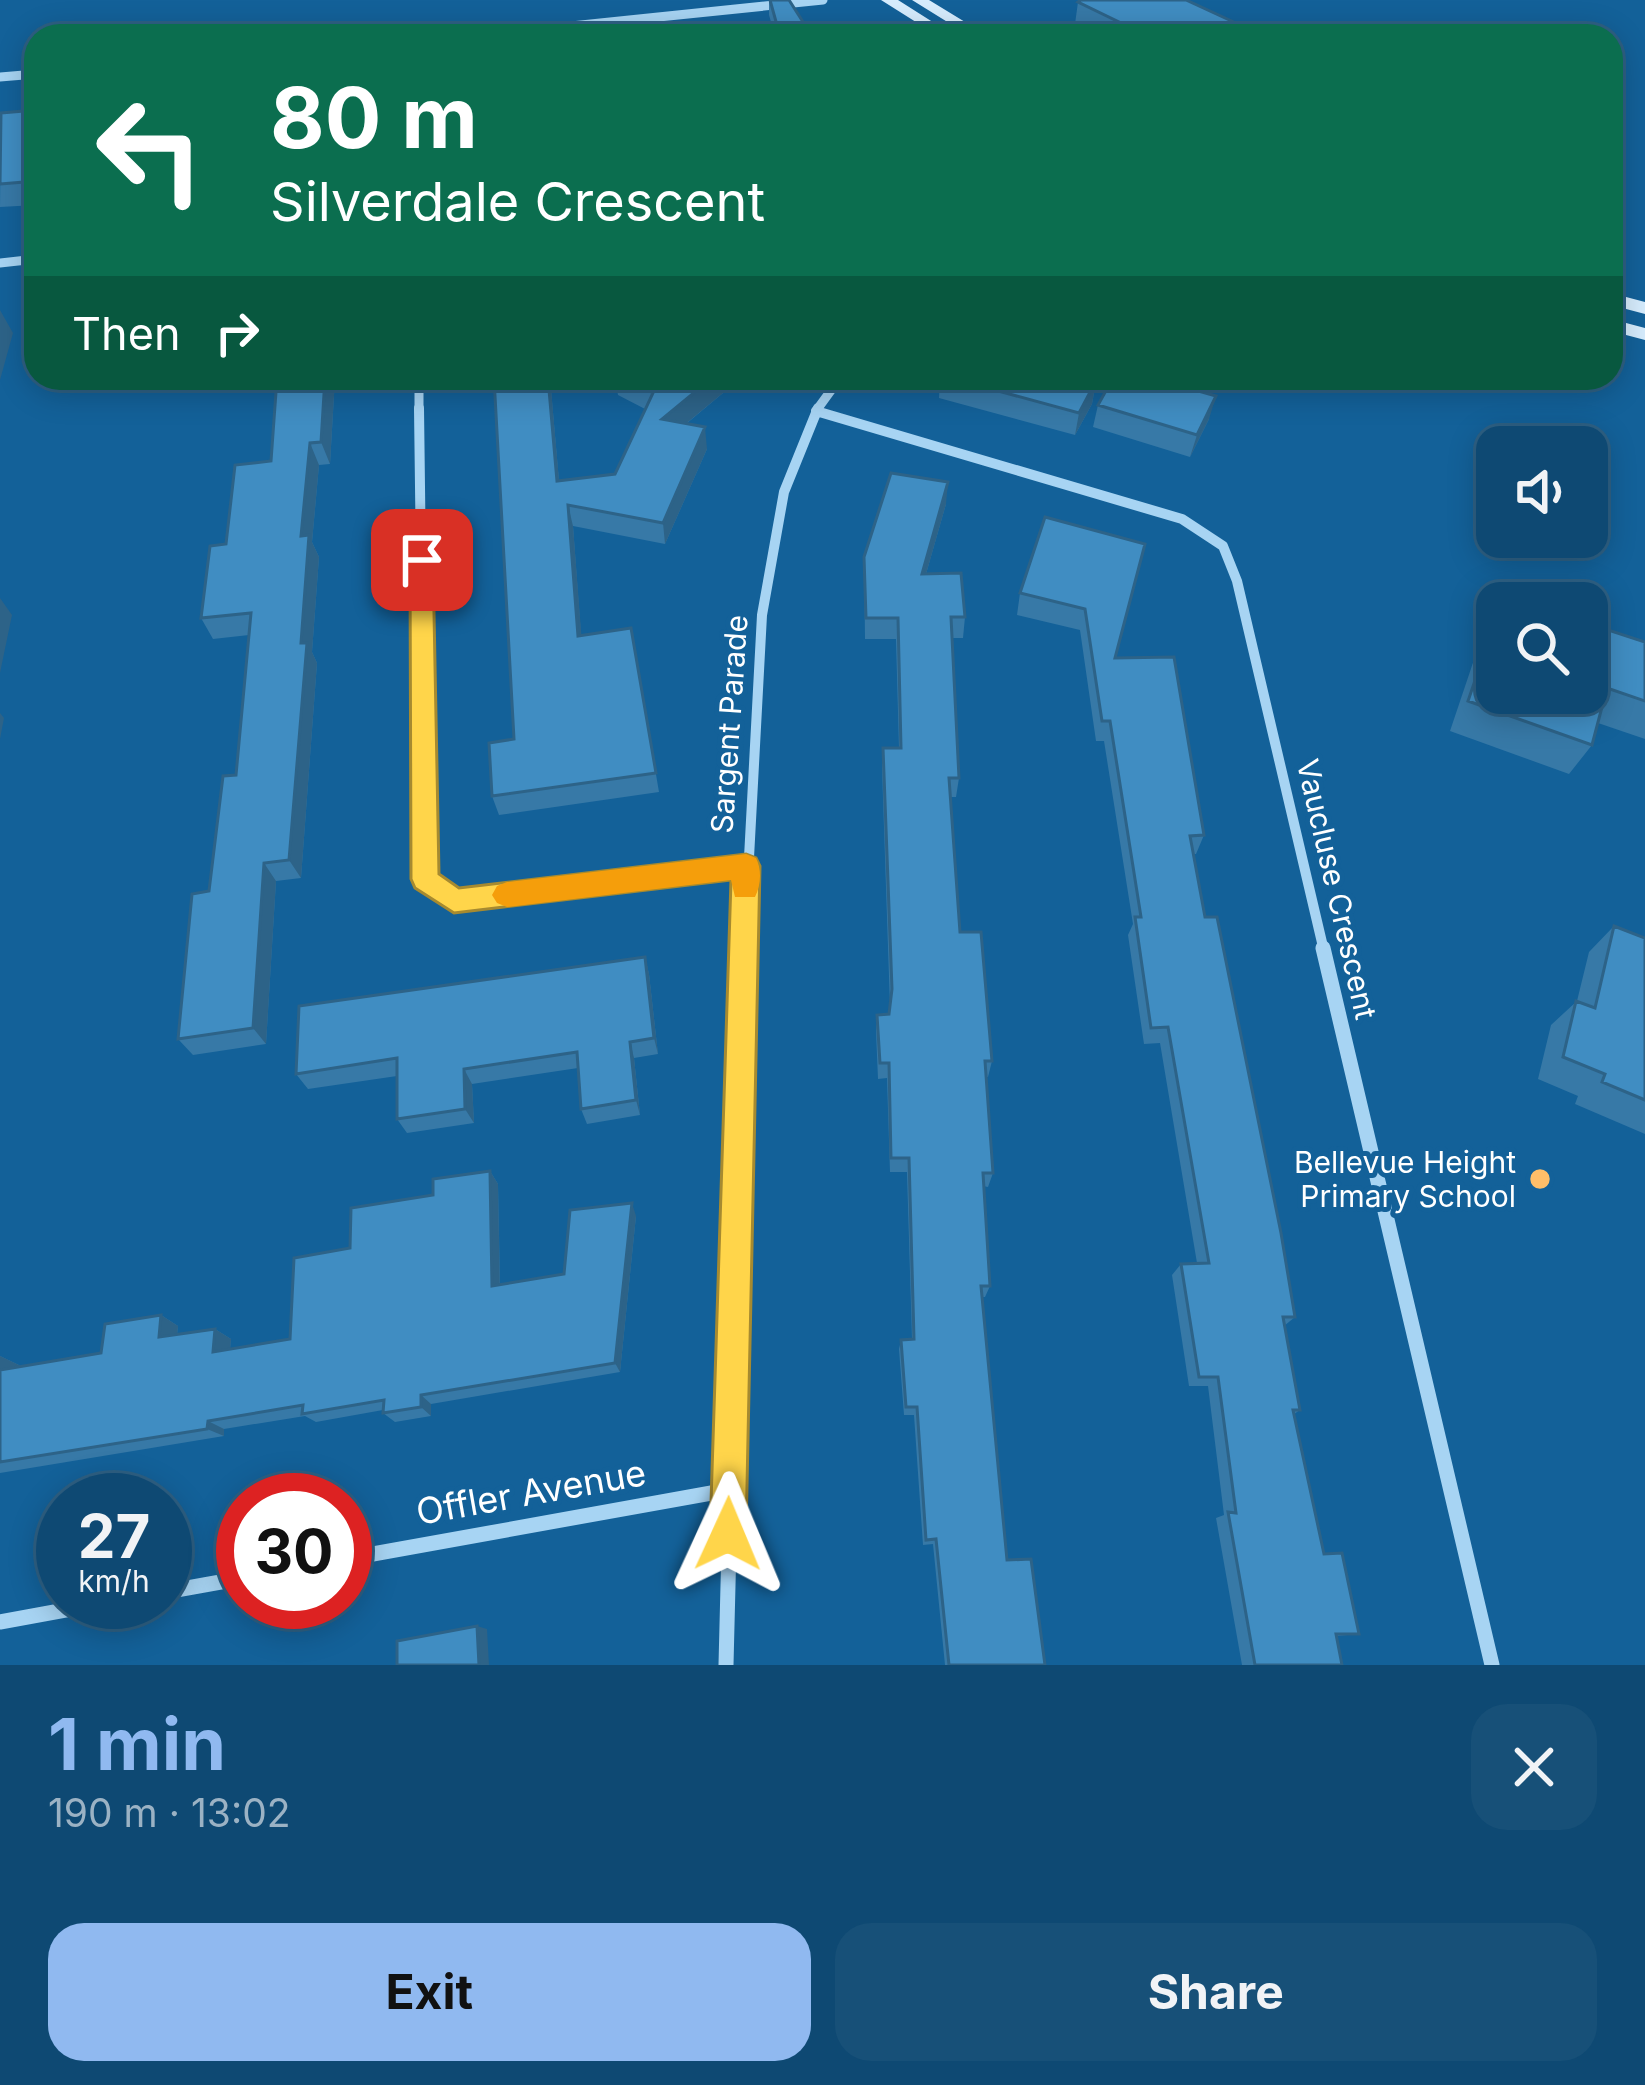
<!DOCTYPE html>
<meta charset="utf-8">
<style>
:root{--surface:#0e4973;--page:#175078;--text:#f1f3f6;--muted:#9bb2c4;--line:#2e6185;--accent:#90b9f0}
body{margin:0;font-family:Inter,sans-serif;background:var(--page);color:var(--text);height:100vh;display:flex;flex-direction:column;font-size:45px;white-space:nowrap}
*{box-sizing:border-box;margin:0}
p{font-size:39px;color:var(--muted)}
.icon{flex:none;width:66px;height:66px;fill:none;stroke:currentColor;stroke-width:2;stroke-linecap:round;stroke-linejoin:round}
.map{position:relative;height:1665px;overflow:hidden}
.panel{display:flex;flex-direction:column;background:var(--surface);flex:1}
.panel>*{flex:none}
.hud{position:absolute;left:24px;top:24px;width:1599px;height:366px;border-radius:36px;box-shadow:0 6px 30px #0003,0 0 0 3px var(--line);background:#0b6e4f;color:#fff;overflow:hidden}
.buttons{position:absolute;left:1476px;top:426px;display:grid;gap:24px}
.buttons a{display:grid;place-items:center;width:132px;height:132px;border-radius:24px;background:var(--surface);box-shadow:0 6px 30px #0003,0 0 0 3px var(--line);font-size:60px}
.speed{position:absolute;left:36px;top:1473px;display:flex;gap:24px;font-size:60px;font-weight:700;text-align:center}
.speed>*{display:grid;place-content:center;width:156px;height:156px;border-radius:50%;background:var(--surface);box-shadow:0 6px 30px #0003,0 0 0 3px var(--line);line-height:1}
.speed small{font-size:30px;font-weight:400}
.speed .limit{border:18px solid #d22;background:#fff;color:#111}
.pin{position:absolute;display:grid;place-items:center;width:102px;height:102px;color:#fff;margin:-51px;border-radius:24px;box-shadow:0 6px 18px #0006}
.me{position:absolute;width:132px;margin:-66px;rotate:1deg;stroke-linejoin:round;filter:drop-shadow(0 0 9px #0008)}
.turn{display:flex;align-items:center;gap:42px;height:252px;padding:0 48px;font-size:54px}
.turn .icon{width:156px;height:156px;stroke-width:2.5}
.turn b{display:block;font-size:84px;line-height:102px}
.then{display:flex;align-items:center;height:114px;padding:0 48px;background:#0003;gap:24px;font-size:45px}
.round{display:grid;place-items:center;flex:none;width:126px;height:126px;border-radius:36px;background:var(--page)}
.summary{display:flex;align-items:center;justify-content:space-between;height:204px;padding:0 48px}
h1{font-size:72px;font-weight:700;line-height:90px;color:var(--accent)}
.button{display:flex;gap:24px;margin-top:auto;padding:24px 48px}
.button a{flex:1;height:138px;border-radius:36px;background:var(--accent);color:#111;font-size:48px;font-weight:700;line-height:138px;text-align:center}
.button a+a{background:var(--page);color:var(--text)}
.map>svg:first-child{display:block}
.lines{fill:none;stroke-linecap:round;stroke-linejoin:round}
.street-far2{stroke:#a7d4f3;stroke-width:9}
.street-far1{stroke:#a7d4f3;stroke-width:10}
.street{stroke:#a7d4f3;stroke-width:15}
.secondary{fill:#d6ecfd;fill-rule:evenodd}
.wall{fill:#3779a7}
.shaded-wall{fill:#2d6388}
.building{fill:#408dc2;stroke:#2d6388;stroke-width:3}
.route{fill:#ffd54a;stroke:#a68a30;stroke-width:3}
.slow{fill:#f59e0b}
.poi-dot{fill:#ffbe69;stroke:#136199;stroke-width:4.5}
.labels{text-anchor:middle;dominant-baseline:central;stroke-width:10;stroke-linejoin:round;paint-order:stroke}
.street-label{font-size:30px;fill:#fff;stroke:#136199}
.poi-label{font-size:30px;fill:#fff;stroke:#136199;text-anchor:end}
.near-street-label{font-size:36px;fill:#fff;stroke:#136199}
</style>
<div class="map">
<svg width="1645" height="1665" viewBox="0 0 1645 1665">
<rect width="100%" height="100%" fill="#136199"/>
<g class="lines">
<path class="street-far2" d="M475 36 823 0
M0 77 36 74
M0 263 36 259
M419 378V411
M816 411 840 378"/>
<path class="street-far1" d="M419 408 425 879 455 901 746 866
M816 411 1182 519 1223 546 1237 581 1324 951
M744 951 762 615 784 492 818 408"/>
<path class="street" d="M1323 948 1492 1665
M345 1559 728 1490
M165 1592 243 1578
M0 1622 109 1602
M726 1665 744 948"/>
<path class="secondary" d="M881 0H898L939 26 927 29Z
M912 0H929L988 36H970Z
M1611 293 1645 302V314L1611 305Z
M1611 319 1645 328V340L1611 331Z"/>
</g>
<path class="wall" d="M769 0H789L812 36H775L769 15Z
M1078 2 1264 36H1099L1075 24Z
M36 110V205L0 207 1 113Z
M335 378 330 464 319 465 312 542 319 557 312 652 317 663 301 878 276 881 266 1044 193 1055 178 1039 236 775 249 635 213 639 201 618 226 544 271 461Z
M494 378H550L559 481 615 474 645 409 618 395 615 378H741L686 424 707 449 665 544 573 526 581 635 631 628 659 792 499 815 492 796 514 739Z
M940 378H1084L1096 381 1092 404 1075 435 939 398Z
M1098 405 1209 419 1190 457 1093 427Z
M946 504 926 574 965 617 963 638H952L959 778 956 797H951L960 932 992 1061 988 1077H986L993 1173 988 1187 983 1186 990 1286 985 1297H982L1007 1560 1045 1665H945L933 1544 923 1545 914 1415H904L899 1349 901 1340 912 1339 907 1172H890L887 1078 878 1079 876 1031 877 1015 889 1014 890 1006 882 768 883 748H899L896 639H865L864 557Z
M1045 517 1204 835 1196 854H1193L1205 917 1295 1317 1284 1326 1300 1410 1294 1414 1324 1554 1359 1634 1336 1636 1342 1665H1242L1216 1518 1224 1515 1208 1386H1189L1172 1275 1181 1264 1197 1263 1160 1043 1144 1044 1128 935 1133 924 1104 741H1096L1080 630 1017 615 1020 593Z
M1497 607V693L1645 642V739L1598 723 1592 745 1569 774 1450 731 1485 627Z
M1614 926 1645 938V1134L1575 1104 1578 1096 1538 1079 1551 1025 1577 1001 1589 952Z
M645 957 649 974 658 1054 634 1058 640 1115 587 1124 581 1109 578 1068 472 1084 474 1123 407 1133 397 1119V1076L308 1089 296 1074Z
M490 1171 498 1184 500 1285 564 1274 636 1216 620 1372 431 1404V1416L395 1422 383 1413V1410L316 1422 305 1416 224 1429V1436L0 1473V1356L21 1366 101 1353 161 1315 178 1326 177 1335 215 1329 231 1339 230 1349 290 1339 350 1248 433 1195Z"/>
<path class="shaded-wall" d="M0 310 13 333 0 380Z
M325 378H335L330 464 321 442Z
M548 378H550L561 503 557 481Z
M712 378H741L665 441 662 419Z
M1096 381 1092 404 1075 435 1079 413Z
M1216 396 1209 419 1190 457 1197 435Z
M705 427 707 449 665 544 663 523Z
M310 443 319 465 312 542 319 557 312 652 317 663 301 878 289 860 301 643V536Z
M948 482 946 504 920 595 922 574Z
M568 505 573 526 583 656 578 636Z
M0 598 12 615 0 673Z
M0 713 4 718 0 739Z
M264 863 276 881 266 1044 253 1028Z
M645 957 649 974 658 1054 654 1038Z
M630 1042 634 1058 640 1115 636 1100Z
M464 1069 472 1084 474 1123 465 1109Z
M490 1171 498 1184 500 1297 492 1286Z
M632 1203 636 1216 620 1372 615 1363Z
M161 1315 178 1326 176 1347 159 1337Z
M215 1329 231 1339 229 1361 213 1352Z
M0 1356 21 1366 0 1371Z
M421 1395 431 1404V1416L421 1407Z
M208 1421 224 1429V1436L207 1429Z
M477 1626 487 1629 489 1665H479Z"/>
<path class="building" d="M770 0H789L812 36H780Z
M1081 0H1186L1264 36H1148L1078 2Z
M36 110V181L0 184 1 113Z
M277 378H325L321 442 310 443 301 536 309 535 301 643H307L289 860 264 863 253 1028 178 1039 192 894 209 891 223 776 236 775 251 613 201 618 210 546 226 544 235 465 271 461Z
M494 378H548L557 481 615 474 653 393 625 378H712L662 419 705 427 663 523 568 505 578 636 631 628 656 773 492 796 489 743 514 739Z
M951 378H1084L1096 381 1079 413Z
M1113 378H1153L1216 396 1197 435 1098 405Z
M891 473 948 482 922 574 961 573 965 617H951L959 778H949L960 932H981L992 1061H985L993 1173H983L990 1286H981L1007 1560 1031 1559 1045 1665H949L936 1539 926 1540 917 1407H906L901 1340 914 1339 909 1158H891L889 1063H880L877 1015 889 1014 892 989 883 748H901L898 618H866L864 557Z
M1045 517 1145 544 1115 658 1174 657 1204 835 1190 836 1205 917H1217L1281 1233 1295 1317H1283L1300 1410H1293L1324 1554 1342 1553 1359 1634H1336L1342 1665H1255L1228 1512 1236 1513 1218 1377H1199L1181 1264 1209 1263 1168 1027 1151 1028 1135 917H1141L1110 721H1102L1085 609 1020 593Z
M1504 596 1526 603H1501Z
M1497 616V693H1587V623L1645 642V701L1607 688 1592 745 1468 701Z
M1614 926 1645 938V1100L1602 1082 1605 1074 1563 1057 1576 1001 1595 1008Z
M645 957 654 1038 630 1042 636 1100 581 1109 577 1052 464 1069 465 1109 397 1119V1058L296 1074 299 1006Z
M490 1171 492 1286 564 1274 570 1210 632 1203 615 1363 421 1395V1407L383 1413 384 1400 302 1414 303 1405 208 1421 207 1429 0 1462V1370L101 1353 105 1324 161 1315 159 1337 215 1329 213 1352 290 1339 294 1258 350 1248 351 1208 433 1195V1179Z
M477 1626 479 1665H397V1641Z"/>
<path class="route" d="M422 552 433 560 439 874 459 888 746 854 756 858 760 866 746 1534 741 1546 728 1552 715 1546 710 1534 731 880 454 913 415 888 411 879 410 560Z"/>
<path class="slow" d="M746 854 756 858C762 870 761 885 755 897H735L731 880 507 907 497 903 492 895 497 886 507 882Z"/>
<circle class="poi-dot" cx="1540" cy="1179" r="12"/>
<g class="labels">
<g class="street-label">
<text transform="translate(729 724) rotate(-86)">Sargent Parade</text>
<text transform="translate(1337 889) rotate(77)">Vaucluse Crescent</text>
</g>
<g class="poi-label">
<text x="1516" y="1162">Bellevue Height<tspan x="1516" dy="34">Primary School</tspan></text>
</g>
<g class="near-street-label">
<text transform="translate(531 1492) rotate(-10)">Offler Avenue</text>
</g>
</g>
</svg>
<div class="buttons">
<a><svg class="icon" aria-label="sound" viewBox="0 0 24 24"><path d="M4 9h4l5-4v14l-5-4H4zM17 9q2 3 0 6"/></svg></a>
<a><svg class="icon" aria-label="search" viewBox="0 0 24 24"><circle cx="10" cy="10" r="6"/><path d="M15 15l6 6"/></svg></a>
</div>
<div class="speed"><div>27<small>km/h</small></div><div class="limit">30</div></div>
<div class="pin" style="left:422px;top:560px;background:#d93025"><svg class="icon" aria-label="arrive" viewBox="0 0 24 24"><path d="M6 21V4h12l-3 4 3 4H6"/></svg></div>
<svg class="me" style="left:728px;top:1534px" viewBox="-20 -20 40 40"><path d="M0-17L14 15 0 8-14 15z" fill="#ffd54a" stroke="#fff" stroke-width="4"/></svg>
<div class="hud">
<div class="turn"><svg class="icon" aria-label="left" viewBox="0 0 24 24"><path d="M17 20v-9H6M10 6l-5 5 5 5"/></svg><div><b>80 m</b>Silverdale Crescent</div></div>
<div class="then">Then<svg class="icon" aria-label="right" viewBox="0 0 24 24"><path d="M7 20v-9h11M14 6l5 5-5 5"/></svg></div>
</div>
</div>
<section class="panel">
<div class="summary"><div><h1>1 min</h1><p>190 m · 13:02</p></div><a class="round"><svg class="icon" aria-label="close" viewBox="0 0 24 24"><path d="M6 6l12 12M18 6L6 18"/></svg></a></div>
<div class="button"><a>Exit</a><a>Share</a></div>
</section>
